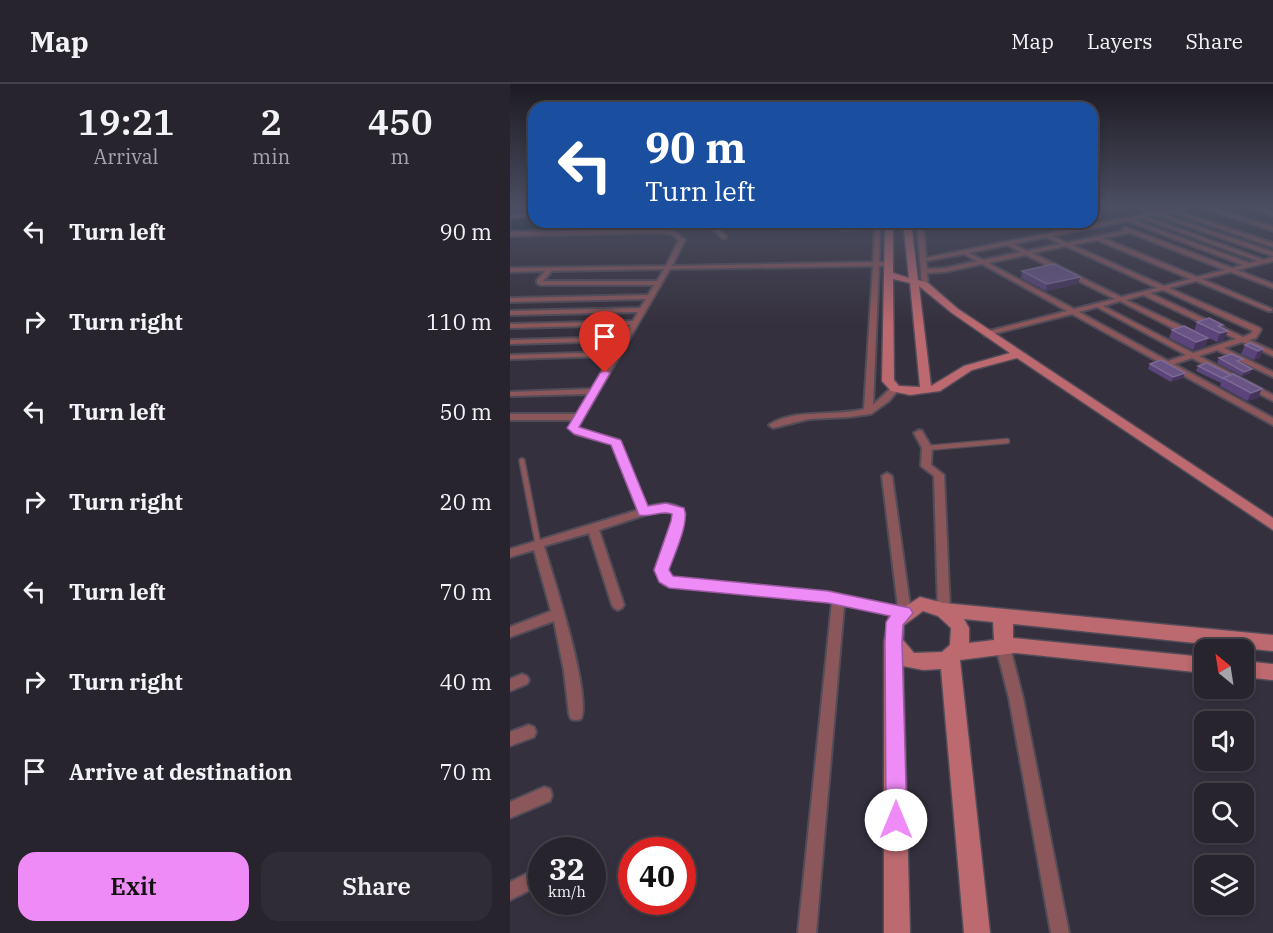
<!DOCTYPE html>
<style>
:root{--surface:#28242e;--page:#302c36;--text:#f1f3f6;--muted:#a5a4aa;--line:#44414a;--accent:#ef8bf7}
body{margin:0;font-family:"IBM Plex Serif",serif;background:var(--page);color:var(--text);height:100vh;display:flex;flex-direction:column;font-size:22px;white-space:nowrap}
*{box-sizing:border-box;margin:0}
p{font-size:20px;color:var(--muted)}
.icon{flex:none;width:33px;height:33px;fill:none;stroke:currentColor;stroke-width:2;stroke-linecap:round;stroke-linejoin:round}
.map{position:relative;flex:1;overflow:hidden}
.drawer{display:flex;flex-direction:column;background:var(--surface);width:510px}
.drawer>*{flex:none}
.banner{position:absolute;left:18px;top:18px;width:570px;height:126px;border-radius:18px;box-shadow:0 3px 9px #0003,0 0 0 2px var(--line);background:#1a4fa0;color:#fff;overflow:hidden}
.needle{width:39px;rotate:330deg}
.controls{position:absolute;left:684px;top:555px;display:grid;gap:12px}
.controls a{display:grid;place-items:center;width:60px;height:60px;border-radius:12px;background:var(--surface);box-shadow:0 3px 9px #0003,0 0 0 2px var(--line);font-size:30px}
.speed{position:absolute;left:18px;top:753px;display:flex;gap:12px;font-size:30px;font-weight:700;text-align:center}
.speed>*{display:grid;place-content:center;width:78px;height:78px;border-radius:50%;background:var(--surface);box-shadow:0 3px 9px #0003,0 0 0 2px var(--line);line-height:1}
.speed small{font-size:15px;font-weight:400}
.speed .limit{border:9px solid #d22;background:#fff;color:#111}
.pin{position:absolute;display:grid;place-items:center;width:51px;height:51px;color:#fff;margin:-62px -26px;border-radius:50% 50% 50% 0;rotate:-45deg;box-shadow:0 0 6px #0007}
.pin .icon{rotate:45deg}
.me{position:absolute;width:66px;margin:-33px;rotate:0deg;stroke-linejoin:round;filter:drop-shadow(0 0 4px #0008)}
.turn{display:flex;align-items:center;gap:21px;height:126px;padding:0 18px;font-size:27px}
.turn .icon{width:78px;height:78px;stroke-width:2.5}
.turn b{display:block;font-size:42px;line-height:51px}
.eta{display:flex;justify-content:space-evenly;align-items:center;height:102px;text-align:center}
.eta b{font-size:36px;font-weight:600;line-height:42px}
.cta{display:flex;gap:12px;margin-top:auto;padding:12px 18px}
.cta a{flex:1;height:69px;border-radius:18px;background:var(--accent);color:#111;font-size:24px;font-weight:600;line-height:69px;text-align:center}
.cta a+a{background:var(--page);color:var(--text)}
ul{padding:0;list-style:none}
li{display:flex;align-items:center;gap:18px;height:90px;padding:0 18px}
li div{flex:1}
li b{display:block;font-size:22px}
li em{font-style:normal}
header{display:flex;align-items:center;gap:36px;box-sizing:border-box;height:84px;padding:0 30px;background:var(--surface);border-bottom:2px solid var(--line)}
header strong{font-size:28px}
nav{display:flex;gap:33px;margin-inline-start:auto;font-size:21px}
main{display:flex;flex:1;min-height:0}
.map>svg:first-child{display:block}
.water{fill:#012224}
.lines{fill:none;stroke-linecap:round;stroke-linejoin:round}
.lane-far1-casing{stroke:#514c58;stroke-width:7}
.lane-casing{stroke:#514c58;stroke-width:8}
.street-casing{stroke:#514c58;stroke-width:4}
.secondary-casing{stroke:#514c58;stroke-width:3}
.lane-far1{stroke:#8c575a;stroke-width:4.5}
.lane{stroke:#8c575a;stroke-width:5}
.street{fill:#8c575a;fill-rule:evenodd}
.secondary{fill:#bc696f;fill-rule:evenodd}
.wall{fill:#5a4479}
.shaded-wall{fill:#45355c}
.building{fill:#695485;stroke:#7c6a94;stroke-width:1.5}
.route{fill:#ef8bf7;stroke:#9b5aa1;stroke-width:1.5}
</style>
<header>
<strong>Map</strong>
<nav><a>Map</a><a>Layers</a><a>Share</a></nav>
</header>
<main>
<section class="drawer">
<div class="eta">
<div><b>19:21</b><p>Arrival</p></div>
<div><b>2</b><p>min</p></div>
<div><b>450</b><p>m</p></div>
</div>
<ul>
<li><svg class="icon" aria-label="left" viewBox="0 0 24 24"><path d="M17 20v-9H6M10 6l-5 5 5 5"/></svg><div><b>Turn left</b></div><em>90 m</em></li>
<li><svg class="icon" aria-label="right" viewBox="0 0 24 24"><path d="M7 20v-9h11M14 6l5 5-5 5"/></svg><div><b>Turn right</b></div><em>110 m</em></li>
<li><svg class="icon" aria-label="left" viewBox="0 0 24 24"><path d="M17 20v-9H6M10 6l-5 5 5 5"/></svg><div><b>Turn left</b></div><em>50 m</em></li>
<li><svg class="icon" aria-label="right" viewBox="0 0 24 24"><path d="M7 20v-9h11M14 6l5 5-5 5"/></svg><div><b>Turn right</b></div><em>20 m</em></li>
<li><svg class="icon" aria-label="left" viewBox="0 0 24 24"><path d="M17 20v-9H6M10 6l-5 5 5 5"/></svg><div><b>Turn left</b></div><em>70 m</em></li>
<li><svg class="icon" aria-label="right" viewBox="0 0 24 24"><path d="M7 20v-9h11M14 6l5 5-5 5"/></svg><div><b>Turn right</b></div><em>40 m</em></li>
<li><svg class="icon" aria-label="arrive" viewBox="0 0 24 24"><path d="M6 21V4h12l-3 4 3 4H6"/></svg><div><b>Arrive at destination</b></div><em>70 m</em></li>
</ul>
<div class="cta"><a>Exit</a><a>Share</a></div>
</section>
<div class="map">
<svg width="763" height="849" viewBox="0 0 763 849">
<rect width="100%" height="100%" fill="#35303d"/>
<path class="water" d="M24 132V138H92L80 142 62 141 3 147 1 135Z"/>
<g class="lines">
<defs>
<path id="lane-far1" d="M417 364 497 357"/>
<path id="lane" d="M12 377 28 460"/>
<path id="street" d="M622 122C631 122 638 128 647 128 658 129 674 122 687 122L668 127 763 159V163L662 128 652 130 763 168V172L646 131 637 133 754 176 763 173V177L727 186 763 200V204L721 188 692 195 762 225V227H758L686 197 659 204 750 244 751 246 746 254 739 256 763 267V272L732 258 714 264 763 288V293L707 266 689 272 763 311V317L682 274 664 280 763 334V341L562 230 475 252V248L557 227 472 180 435 188 417 189 418 201 415 203 412 201 407 138H413L416 174 641 129ZM632 134 748 177 739 179 623 136ZM617 137 733 181 722 184 615 143 612 145 614 147 557 159 542 152ZM620 149 715 186 687 193 593 154ZM536 153 551 160 517 167 503 160ZM587 156 680 195 654 202 562 161ZM497 161 511 168 473 176 459 169ZM556 162 647 204 611 213 522 169ZM454 170 467 177 435 184 417 185 416 177ZM516 171 605 215 564 225 478 179ZM653 206 743 247 740 250 733 253 640 209ZM633 211 726 255 683 269 593 222 610 217 676 251H682V247L616 216ZM587 223 676 271 658 277 569 228Z
M689 122H697L763 143V147Z
M735 122H743L763 128V131Z
M582 127 589 130V132L582 130Z
M24 129V131L0 134V132Z
M194 138H200L216 152V154H212Z
M310 138H318L333 142 365 141V138H371L370 141 376 142 370 144 369 178H379L382 180 379 182H369L363 321 382 303H388L389 305 379 317 361 330 339 333 299 335 263 344 259 341C283 324 325 333 354 325L363 182 160 185 68 343 72 346 109 356 137 423C151 419 168 417 175 430L157 486 162 494 318 508 388 523 372 392 377 389 382 392 401 529 399 532 395 534 334 521 306 849H288L322 518 155 501 150 497 145 486 165 430 164 428 147 427 89 446 114 521 112 524 108 526 104 524 102 521 79 449 34 462C43 492 82 611 71 635L66 636 61 635 59 630 54 587 44 537 0 553V543L41 527 24 466 0 473V465L128 426 102 360 66 350 59 344 64 336H0V330H67L79 310 0 312V308L82 305 101 272 0 275V271L104 268 110 257 0 260V256L113 253 120 241 0 244V240L123 237 128 228 0 231V227L130 224 136 215 0 218V214L138 211 144 201H30L27 199V196L35 187 0 188V184L156 182 169 156 161 150 147 149 0 152V148L147 145 165 148 175 156 162 182 363 178 365 144 333 146ZM154 185 147 197H33L42 187Z
M409 346 412 347 422 364 421 381 434 391 440 526 438 529 434 531 430 529 428 526 424 392 411 382 412 364 404 349Z
M493 558 498 559 500 563 513 614 559 849H541L499 614 486 563 488 559Z
M12 590 17 592 19 596 17 600 0 607V595Z
M19 641 24 643 26 648 24 653 0 662V648Z
M34 703 40 705 42 711 40 717 0 734V718Z
M20 788 26 791 29 797 26 803 0 816V798Z"/>
<path id="secondary" d="M375 138H383V189L399 194 393 138H401L408 196 418 199 448 225 763 434V446L507 274 462 286 430 307 400 311 381 307 372 297ZM383 195 400 199 410 303 389 302 384 296ZM409 202 442 229 500 269 454 282 421 302Z
M410 513 434 519 763 551V567L503 540V554L694 573V589L505 569 450 576 480 849H454L431 585 413 586 393 582 400 849H374V558L379 533ZM413 527 428 532 441 544 440 561 432 568 404 569 393 556 394 541ZM454 535 483 538 484 556 459 559V544Z
M734 577 763 580V596L734 593Z"/>
</defs>
<use href="#lane-far1" class="lane-far1-casing"/>
<use href="#lane" class="lane-casing"/>
<use href="#street" class="street-casing"/>
<use href="#secondary" class="secondary-casing"/>
<use href="#lane-far1" class="lane-far1"/>
<use href="#lane" class="lane"/>
<use href="#street" class="street"/>
<use href="#secondary" class="secondary"/>
</g>
<path class="wall" d="M512 187 570 193 568 200 536 207 511 194Z
M687 238 712 244 714 256 707 258 684 247Z
M662 246 698 254 695 262 683 266 659 254Z
M735 261 753 265 750 274 744 276 731 270Z
M709 274 732 280 742 285 740 289 732 292 707 279Z
M697 279 748 314 737 317 710 302 711 299 686 287 688 282Z
M640 280 675 289 673 294 661 298 638 285Z"/>
<path class="shaded-wall" d="M570 193 568 200 536 207 537 200Z
M718 247 714 256 707 258 710 249Z
M698 254 695 262 683 266 686 258Z
M753 265 750 274 744 276 748 267Z
M742 285 740 289 732 292 734 288Z
M675 289 673 294 661 298 663 293Z
M752 305 748 314 737 317 741 309Z"/>
<path class="building" d="M544 180 570 193 537 200 512 187Z
M699 234 713 241 708 242 718 247 710 249 687 238Z
M674 242 698 254 686 258 662 246Z
M740 259 753 265 748 267 735 261Z
M721 270 733 275 727 277 742 285 734 288 709 274Z
M651 276 675 289 663 293 640 280Z
M697 279 721 291 713 294 714 295 688 282Z
M723 290 752 305 741 309 713 294Z"/>
<linearGradient id="sky" x2="0" y2="1"><stop stop-color="#1d1a22"/><stop offset="0.51" stop-color="#4b4e62"/><stop offset="1" stop-color="#4b4e62" stop-opacity="0"/></linearGradient>
<rect width="763" height="241" fill="url(#sky)"/>
<path class="route" d="M95 286 100 289 69 343 111 356 138 422 156 419 174 424C180 438 164 471 159 486L163 492 318 507 400 524 403 529 393 541 392 558 397 736 394 744 386 747 379 744 376 736 375 558 376 538 380 532 318 519 159 504 149 498 144 486 161 437 162 430C151 426 140 434 129 431L101 361 64 350 57 344 90 289Z"/>
</svg>
<div class="controls">
<a><svg class="needle" viewBox="-14 -14 28 28"><path d="M0-13l5 13h-10z" fill="#e53935"/><path d="M0 13l5-13h-10z" fill="#a5a4aa"/></svg></a>
<a><svg class="icon" aria-label="sound" viewBox="0 0 24 24"><path d="M4 9h4l5-4v14l-5-4H4zM17 9q2 3 0 6"/></svg></a>
<a><svg class="icon" aria-label="search" viewBox="0 0 24 24"><circle cx="10" cy="10" r="6"/><path d="M15 15l6 6"/></svg></a>
<a><svg class="icon" aria-label="layers" viewBox="0 0 24 24"><path d="M12 4l9 5-9 5-9-5zM3 14l9 5 9-5"/></svg></a>
</div>
<div class="speed"><div>32<small>km/h</small></div><div class="limit">40</div></div>
<div class="pin" style="left:95px;top:289px;background:#d93025"><svg class="icon" aria-label="arrive" viewBox="0 0 24 24"><path d="M6 21V4h12l-3 4 3 4H6"/></svg></div>
<svg class="me" style="left:386px;top:736px" viewBox="-20 -20 40 40"><circle r="19" fill="#fff"/><path d="M0-13L10 11 0 6-10 11z" fill="#ef8bf7"/></svg>
<div class="banner">
<div class="turn"><svg class="icon" aria-label="left" viewBox="0 0 24 24"><path d="M17 20v-9H6M10 6l-5 5 5 5"/></svg><div><b>90 m</b>Turn left</div></div>
</div>
</div>
</main>
